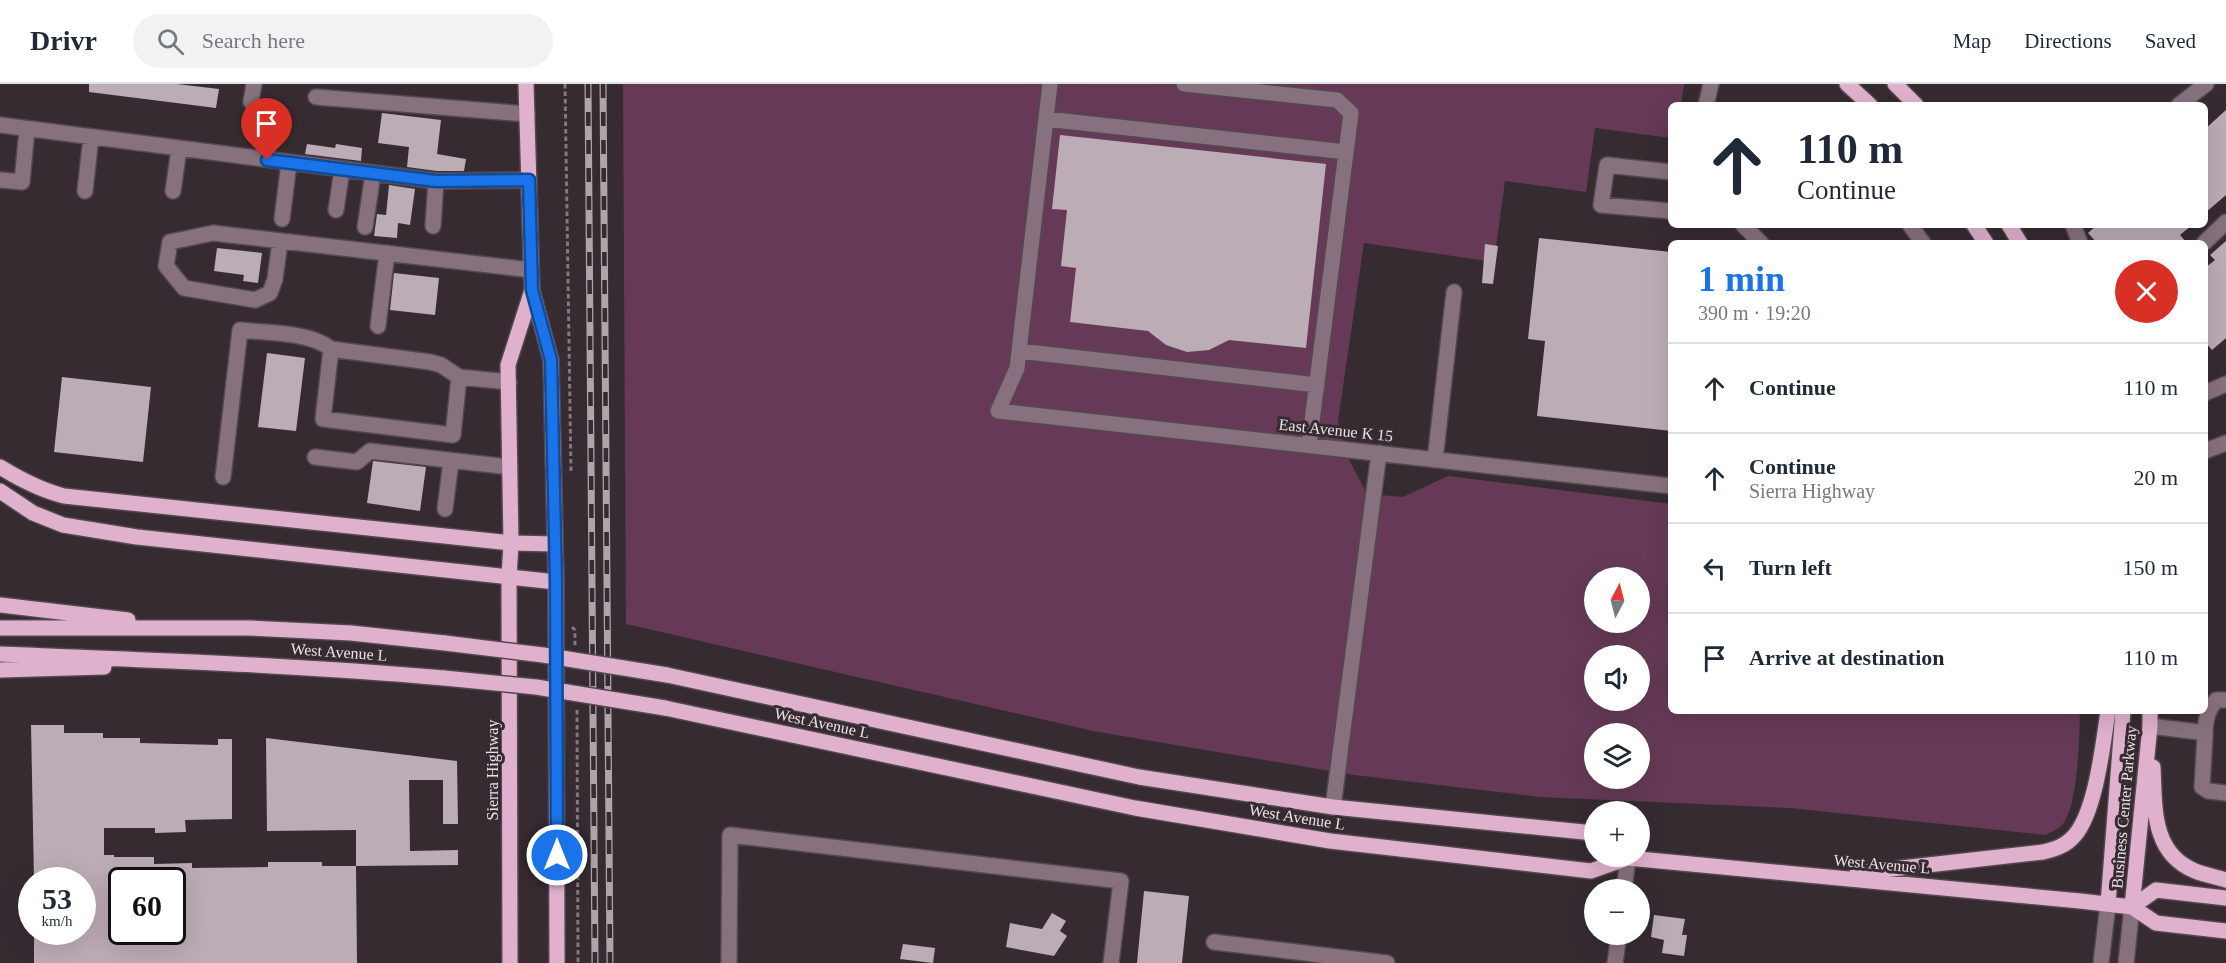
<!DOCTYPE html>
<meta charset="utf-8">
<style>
:root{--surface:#fff;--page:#f2f2f3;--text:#1f2937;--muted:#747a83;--line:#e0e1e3;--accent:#1a73e8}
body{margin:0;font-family:Georgia,serif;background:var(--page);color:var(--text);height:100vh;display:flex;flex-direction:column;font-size:22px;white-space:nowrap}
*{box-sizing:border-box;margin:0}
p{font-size:20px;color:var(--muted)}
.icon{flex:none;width:33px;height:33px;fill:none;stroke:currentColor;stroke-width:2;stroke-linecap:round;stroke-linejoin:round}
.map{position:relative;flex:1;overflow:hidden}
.side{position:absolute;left:1668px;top:156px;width:540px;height:474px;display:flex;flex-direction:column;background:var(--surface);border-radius:9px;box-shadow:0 6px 24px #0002}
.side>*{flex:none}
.guide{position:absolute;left:1668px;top:18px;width:540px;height:126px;border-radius:9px;box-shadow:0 6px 24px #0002;background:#fff;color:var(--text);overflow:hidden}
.needle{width:39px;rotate:7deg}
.tools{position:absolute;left:1584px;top:483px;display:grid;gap:12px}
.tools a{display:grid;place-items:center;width:66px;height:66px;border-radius:50%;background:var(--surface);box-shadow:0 6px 24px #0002;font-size:30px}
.speed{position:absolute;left:18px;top:783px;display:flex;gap:12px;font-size:30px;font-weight:700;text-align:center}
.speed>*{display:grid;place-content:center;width:78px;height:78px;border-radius:50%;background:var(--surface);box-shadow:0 6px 24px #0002;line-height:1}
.speed small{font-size:15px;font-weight:400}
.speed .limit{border:3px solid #111;border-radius:9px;background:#fff;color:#111}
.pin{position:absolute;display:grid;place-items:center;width:51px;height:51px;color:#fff;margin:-62px -26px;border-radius:50% 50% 50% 0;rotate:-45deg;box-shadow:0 0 6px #0007}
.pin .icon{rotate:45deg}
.me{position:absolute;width:66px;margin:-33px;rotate:0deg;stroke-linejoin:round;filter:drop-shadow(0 0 4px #0008)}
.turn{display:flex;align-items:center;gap:21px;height:126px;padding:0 30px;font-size:27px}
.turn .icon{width:78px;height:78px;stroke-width:2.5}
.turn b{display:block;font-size:42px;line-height:51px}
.round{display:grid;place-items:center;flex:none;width:63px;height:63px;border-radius:32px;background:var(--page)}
.head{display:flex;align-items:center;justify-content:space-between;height:102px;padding:0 30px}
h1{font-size:36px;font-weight:700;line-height:45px;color:var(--accent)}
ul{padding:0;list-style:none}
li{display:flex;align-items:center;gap:18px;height:90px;padding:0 30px;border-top:2px solid var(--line)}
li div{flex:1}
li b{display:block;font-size:22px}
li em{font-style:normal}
header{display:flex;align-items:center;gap:36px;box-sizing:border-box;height:84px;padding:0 30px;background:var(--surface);border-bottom:2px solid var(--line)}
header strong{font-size:28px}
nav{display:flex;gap:33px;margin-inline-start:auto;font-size:21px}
.search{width:420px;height:54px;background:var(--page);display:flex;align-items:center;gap:15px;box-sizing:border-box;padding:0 21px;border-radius:33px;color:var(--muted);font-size:22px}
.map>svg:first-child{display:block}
.green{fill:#663a56;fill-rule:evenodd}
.building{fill:#bcacb5;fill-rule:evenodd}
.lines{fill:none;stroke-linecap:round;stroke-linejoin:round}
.minor-casing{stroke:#54484f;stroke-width:18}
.major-casing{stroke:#54484f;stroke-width:18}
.path{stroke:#83787e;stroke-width:3;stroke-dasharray:4.5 3;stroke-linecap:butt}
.minor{stroke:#87717e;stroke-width:15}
.major{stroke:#e0b1cd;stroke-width:15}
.rail-casing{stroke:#aea4aa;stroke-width:7}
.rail{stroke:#372b32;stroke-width:4.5;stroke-dasharray:14;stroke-linecap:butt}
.major-bridge-casing{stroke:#54484f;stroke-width:18;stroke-linecap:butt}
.major-bridge{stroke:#e0b1cd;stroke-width:15}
.route-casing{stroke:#114b97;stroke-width:15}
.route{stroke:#1a73e8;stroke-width:10}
.labels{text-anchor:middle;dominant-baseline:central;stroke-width:6;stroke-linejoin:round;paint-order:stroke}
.street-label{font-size:16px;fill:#eae1e6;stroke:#372b32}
</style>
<header>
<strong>Drivr</strong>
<div class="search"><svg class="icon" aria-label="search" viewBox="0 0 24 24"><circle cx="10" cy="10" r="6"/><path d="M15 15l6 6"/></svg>Search here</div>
<nav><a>Map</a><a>Directions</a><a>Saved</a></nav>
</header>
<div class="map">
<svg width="2226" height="879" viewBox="0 0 2226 879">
<rect width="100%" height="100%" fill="#372b32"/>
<path class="green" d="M623 0H1684L1681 21H1671V54L1595 44 1586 108 1505 97 1494 178 1364 159 1338 337 1347 372 1367 410 1403 413 1448 392 1671 420V627H2080C2079 652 2079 724 2061 742 2057 746 2050 748 2045 751L1790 724 1540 713 1354 691 1093 647 626 540ZM1594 494H1640V538H1594ZM1594 572H1640V616H1594ZM1594 650H1640V694H1594Z"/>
<path class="building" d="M89 0H177L219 5 216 24 89 8Z
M2226 26V111L2205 129V45Z
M382 29 441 36 437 70 466 75 464 87H437L407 83 409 63 378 59Z
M1060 51 1326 80 1306 264 1229 256 1209 266 1187 268 1166 261 1148 247 1070 238 1076 184 1061 182 1067 126 1052 125Z
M307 60 335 64 336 60 362 64 361 77 305 70Z
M389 101 415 105 410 141 398 139 397 154 374 152 377 130 386 131Z
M2097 141H2192L2180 151 2187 159H2097L2088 149Z
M1539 154 1671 168V347L1537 332 1545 257 1528 255Z
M2226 157V254L2212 266 2205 258V184L2215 176 2210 171Z
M1485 160 1498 162 1493 200 1482 199Z
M217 164 262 169 258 199 243 197 244 191 214 187Z
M394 189 439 194 435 231 390 226Z
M267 269 305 274 296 347 258 343Z
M62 293 151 303 143 378 54 368Z
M373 377 426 383 420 427 367 419Z
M31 641H64V649H103V654H140V659L218 661V655H232V735L185 736 186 748 155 749V744H104V771H114V773H154V780L192 779V784L268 783V778H322V782H356L357 879H34V848H83V796H34ZM114 796H174V848H114Z
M266 654 457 677 458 740H443V696H409L410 767 458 766V781L356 782V746L267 747Z
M1144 807 1189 812 1182 879H1137Z
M1052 829 1066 837 1060 847 1067 852 1054 872 1006 863 1010 839 1042 845Z
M1654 831 1685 835 1682 851H1687L1684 872 1662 869 1664 856 1651 853Z
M903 860 935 864 933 879 900 875Z"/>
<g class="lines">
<defs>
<path id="minor" d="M1050 0 1017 284 998 327 1671 402
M1184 0 1337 16 1351 29 1309 361
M316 13 527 30
M251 18 254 0
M1706 21 1711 0
M2179 21 2206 0
M1046 35 1346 68
M0 41 436 97
M1671 88 1607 81 1601 121 1671 127
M0 96 22 98 27 45
M85 107 91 53
M173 107 179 65
M336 126 342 86
M282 135 289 79
M1743 141 1761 159
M1910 141 1923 159
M2073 141 2080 159
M433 142 436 97 529 96
M365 143 373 90
M280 158 275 195 270 209 255 216 184 204 166 182 170 158 213 149 531 186
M2204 159 2226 138
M378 242 387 169
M1019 267 1317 301
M459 293 453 351 323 335 331 265 430 278 441 281 459 293 509 298
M2205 309 2226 300
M2205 367 2226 359
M315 373 357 378 370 367 510 383
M1435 376 1454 208
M223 393 240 246C266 249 311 248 331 265
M445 425 451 377
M2150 642 2199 648 2205 652 2202 703 2208 707 2226 709
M2205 652C2205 638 2207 627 2216 616H2226
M1333 723 1379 369
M1624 806 1628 774
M1214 858 1387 879
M729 879 730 751 1121 797 1111 879
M1615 879 1619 850
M2101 879 2108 820
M2126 879 2132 823"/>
<path id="major" d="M526 0 532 206 551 276 556 498 557 879
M1847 0 1870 21
M1895 0 1916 21
M1974 141 1986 159
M2009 141 2020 159
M0 383C21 396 40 406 64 412L511 459 555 460
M0 407 33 429 63 441 137 453 556 498
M0 521 128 536
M0 544H250L351 549 445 559
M0 570C148 576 296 581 444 594
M0 586 104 583
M667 591 1139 693 1333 723 1594 749
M665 624 1135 724 1330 757 1591 787 1628 774 2080 817 2132 823 2156 839 2226 847
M2153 683C2155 722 2151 769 2195 787 2205 791 2216 793 2226 796
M1857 789 2043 768C2055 765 2066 762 2075 751 2096 726 2103 660 2108 627
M2108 820 2123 627
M2132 823 2150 642V627
M2132 823 2156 806 2226 814
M510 879 509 494 511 459 508 281 532 206"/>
</defs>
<use href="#minor" class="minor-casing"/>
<use href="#major" class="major-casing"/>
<path class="path" d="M565 0 571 389
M572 543 575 546V562
M577 626 578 879"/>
<use href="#minor" class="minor"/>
<use href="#major" class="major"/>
<defs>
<path id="rail" d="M588 0 595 879
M603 0 610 879"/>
</defs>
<use href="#rail" class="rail-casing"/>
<use href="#rail" class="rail"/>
<defs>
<path id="major-bridge" d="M445 559 543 571 667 591
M444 594 536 603 665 624"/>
</defs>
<use href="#major-bridge" class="major-bridge-casing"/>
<use href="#major-bridge" class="major-bridge"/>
</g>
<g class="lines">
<defs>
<path id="route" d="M267 76 436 97 529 96 532 206 551 276 556 498 557 771"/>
</defs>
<use href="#route" class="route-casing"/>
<use href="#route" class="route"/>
</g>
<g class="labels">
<g class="street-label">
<text transform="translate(1336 346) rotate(6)">East Avenue K 15</text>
<text transform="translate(339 568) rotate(4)">West Avenue L</text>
<text transform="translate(822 639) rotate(12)">West Avenue L</text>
<text transform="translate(492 686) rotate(-90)">Sierra Highway</text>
<text transform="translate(2124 723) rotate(-85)">Business Center Parkway</text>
<text transform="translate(1297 733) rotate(9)">West Avenue L</text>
<text transform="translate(1882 780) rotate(5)">West Avenue L</text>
</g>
</g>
</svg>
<div class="tools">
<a><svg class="needle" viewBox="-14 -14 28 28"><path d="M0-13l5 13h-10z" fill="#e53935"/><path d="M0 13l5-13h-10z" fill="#747a83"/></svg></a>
<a><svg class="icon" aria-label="sound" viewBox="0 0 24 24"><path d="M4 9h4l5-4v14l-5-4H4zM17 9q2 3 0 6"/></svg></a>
<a><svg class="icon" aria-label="layers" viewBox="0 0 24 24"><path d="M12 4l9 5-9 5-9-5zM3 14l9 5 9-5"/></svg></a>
<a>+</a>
<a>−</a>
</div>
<div class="speed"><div>53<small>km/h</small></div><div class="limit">60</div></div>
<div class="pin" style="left:267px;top:76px;background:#d93025"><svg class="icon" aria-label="arrive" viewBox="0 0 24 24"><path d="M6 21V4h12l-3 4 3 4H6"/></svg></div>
<svg class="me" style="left:557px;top:771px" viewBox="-20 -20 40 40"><circle r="17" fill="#1a73e8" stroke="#fff" stroke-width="3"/><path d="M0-11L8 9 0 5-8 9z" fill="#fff"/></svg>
<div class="guide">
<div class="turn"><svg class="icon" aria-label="ahead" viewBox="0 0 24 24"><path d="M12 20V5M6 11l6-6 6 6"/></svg><div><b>110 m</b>Continue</div></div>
</div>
<section class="side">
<div class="head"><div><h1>1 min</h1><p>390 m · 19:20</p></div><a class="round" style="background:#d93025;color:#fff"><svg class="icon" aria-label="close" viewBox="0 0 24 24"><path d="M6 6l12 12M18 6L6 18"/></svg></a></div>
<ul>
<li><svg class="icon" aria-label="ahead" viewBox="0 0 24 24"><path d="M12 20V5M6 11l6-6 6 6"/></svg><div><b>Continue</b></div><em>110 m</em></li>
<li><svg class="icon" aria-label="ahead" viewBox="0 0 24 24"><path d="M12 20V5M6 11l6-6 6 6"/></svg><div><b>Continue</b><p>Sierra Highway</p></div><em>20 m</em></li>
<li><svg class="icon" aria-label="left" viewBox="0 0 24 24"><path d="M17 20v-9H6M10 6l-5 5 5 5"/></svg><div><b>Turn left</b></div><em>150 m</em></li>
<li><svg class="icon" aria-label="arrive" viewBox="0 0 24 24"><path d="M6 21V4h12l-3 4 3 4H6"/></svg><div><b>Arrive at destination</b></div><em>110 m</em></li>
</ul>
</section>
</div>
